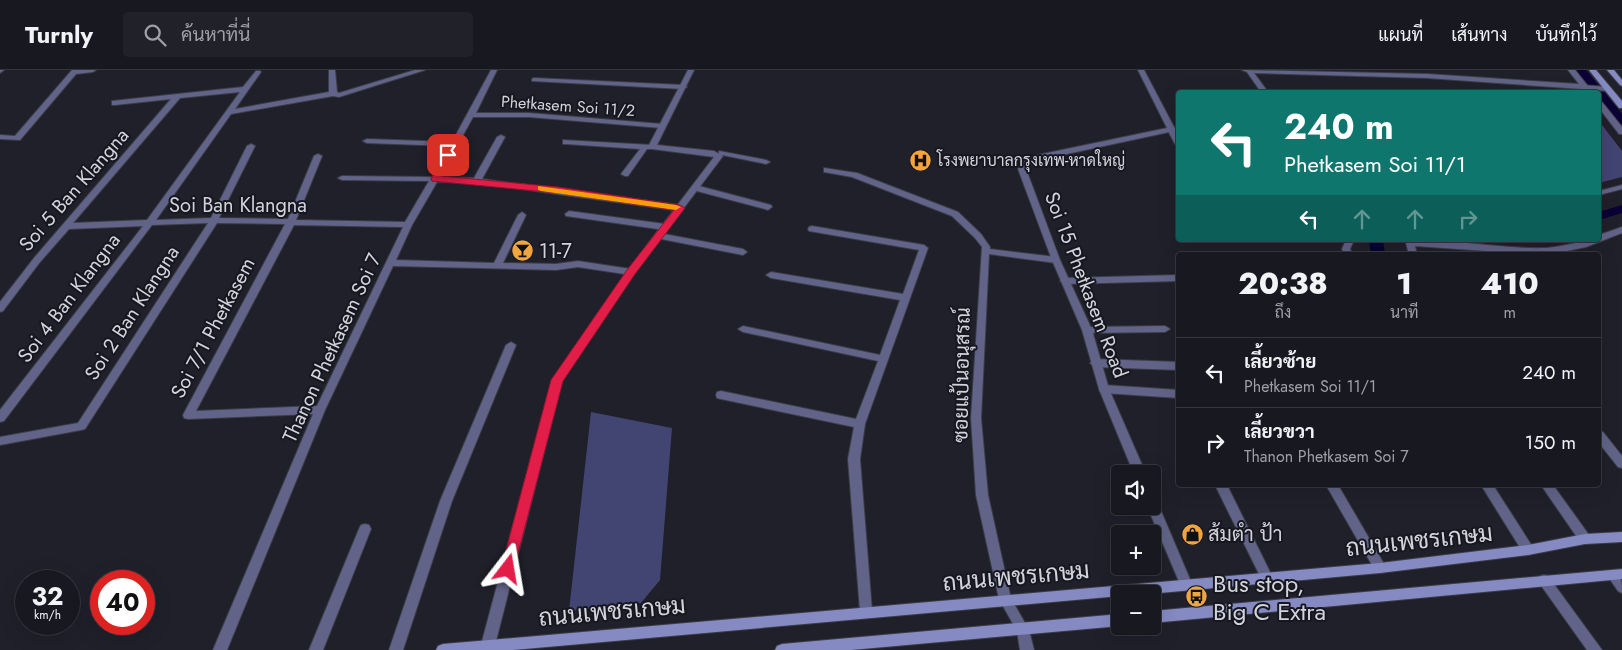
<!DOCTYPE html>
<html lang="th">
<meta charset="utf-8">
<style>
:root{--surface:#171820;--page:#202129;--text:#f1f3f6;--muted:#9ea0a5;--line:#36373e}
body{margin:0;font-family:Jost,Sarabun,sans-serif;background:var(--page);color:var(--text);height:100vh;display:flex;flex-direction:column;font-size:19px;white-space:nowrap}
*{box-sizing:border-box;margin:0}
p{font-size:16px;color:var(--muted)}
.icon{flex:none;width:28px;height:28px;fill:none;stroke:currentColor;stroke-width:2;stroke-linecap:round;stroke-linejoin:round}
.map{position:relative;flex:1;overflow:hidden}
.sheet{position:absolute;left:1176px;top:182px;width:425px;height:235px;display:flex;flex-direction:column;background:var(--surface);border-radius:5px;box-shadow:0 5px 20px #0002,0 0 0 1px var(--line)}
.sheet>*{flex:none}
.hud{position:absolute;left:1176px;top:20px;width:425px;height:152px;border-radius:5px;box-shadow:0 5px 20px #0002,0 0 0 1px var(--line);background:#0f766e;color:#fff;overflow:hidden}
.tools{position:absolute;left:1111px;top:395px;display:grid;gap:10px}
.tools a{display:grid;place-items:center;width:50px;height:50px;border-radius:5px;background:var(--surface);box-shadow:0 5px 20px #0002,0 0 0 1px var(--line);font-size:25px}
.speed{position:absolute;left:15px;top:500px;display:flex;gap:10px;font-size:25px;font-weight:700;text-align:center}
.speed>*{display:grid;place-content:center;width:65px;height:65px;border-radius:50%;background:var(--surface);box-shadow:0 5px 20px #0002,0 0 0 1px var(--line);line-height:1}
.speed small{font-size:12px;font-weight:400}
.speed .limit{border:8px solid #d22;background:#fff;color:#111}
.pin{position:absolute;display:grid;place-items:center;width:42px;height:42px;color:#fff;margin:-21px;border-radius:10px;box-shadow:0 2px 8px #0006}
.me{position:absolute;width:55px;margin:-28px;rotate:14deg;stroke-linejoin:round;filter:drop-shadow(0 0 4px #0008)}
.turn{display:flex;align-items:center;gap:18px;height:105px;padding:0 25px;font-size:22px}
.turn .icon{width:65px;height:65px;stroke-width:2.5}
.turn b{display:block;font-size:35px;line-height:42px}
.lanes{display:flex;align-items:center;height:48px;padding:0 25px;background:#0003;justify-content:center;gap:25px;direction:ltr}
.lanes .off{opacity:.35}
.eta{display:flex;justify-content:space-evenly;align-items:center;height:85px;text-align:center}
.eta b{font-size:30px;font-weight:800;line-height:35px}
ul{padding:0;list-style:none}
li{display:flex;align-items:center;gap:15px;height:70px;padding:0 25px;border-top:1px solid var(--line)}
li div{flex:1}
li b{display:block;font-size:19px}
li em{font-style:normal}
header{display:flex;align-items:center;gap:30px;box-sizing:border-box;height:70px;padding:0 25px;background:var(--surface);border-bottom:1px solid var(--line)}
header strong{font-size:24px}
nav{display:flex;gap:28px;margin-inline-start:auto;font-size:18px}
.search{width:350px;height:45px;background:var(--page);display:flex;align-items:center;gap:12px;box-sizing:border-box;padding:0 18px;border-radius:5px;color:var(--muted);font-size:19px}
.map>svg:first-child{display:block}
.green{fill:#424472}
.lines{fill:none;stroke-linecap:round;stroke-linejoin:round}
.canal{fill:#0a0035;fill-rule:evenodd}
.minor-casing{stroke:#3c3d46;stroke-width:2}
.tertiary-casing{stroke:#3c3d46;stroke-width:2}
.secondary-casing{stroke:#3c3d46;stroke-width:2}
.minor{fill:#616488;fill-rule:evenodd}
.tertiary{fill:#616488;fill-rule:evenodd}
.secondary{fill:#858ac3;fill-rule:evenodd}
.route{fill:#e11d48;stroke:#92132f}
.slow{fill:#f59e0b}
.labels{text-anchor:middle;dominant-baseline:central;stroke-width:4;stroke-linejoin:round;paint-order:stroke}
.far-street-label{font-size:16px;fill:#d3d4db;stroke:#161721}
.far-poi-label{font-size:16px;fill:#d3d4db;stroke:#161721;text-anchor:start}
.street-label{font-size:20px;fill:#d3d4db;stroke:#161721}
.poi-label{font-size:20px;fill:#d3d4db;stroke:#161721;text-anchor:start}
.near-street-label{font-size:24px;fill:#d3d4db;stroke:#161721}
.near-poi-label{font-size:24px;fill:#d3d4db;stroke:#161721;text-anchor:start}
</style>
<header>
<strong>Turnly</strong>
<div class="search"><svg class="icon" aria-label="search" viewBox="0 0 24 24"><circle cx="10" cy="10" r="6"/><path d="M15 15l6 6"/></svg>ค้นหาที่นี่</div>
<nav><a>แผนที่</a><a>เส้นทาง</a><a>บันทึกไว้</a></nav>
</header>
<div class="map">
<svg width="1622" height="580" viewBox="0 0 1622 580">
<rect width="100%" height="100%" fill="#1f202a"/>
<path class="green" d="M1599 51 1622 81V107L1599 113Z
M591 342 672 358 660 510 641 533 569 541Z"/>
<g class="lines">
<path class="canal" d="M1576 0H1586L1622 44V54L1618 53 1599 29V22H1593Z
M1622 135V143L1599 150V142Z
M1369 170H1383L1385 185H1371Z"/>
<defs>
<path id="minor" d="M0 0H4L0 3Z
M72 0H96L93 2 76 4 20 70 0 69V65L15 66Z
M329 0H335L337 22 339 23 415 0H425L339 27 333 26 231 44 156 150 211 148 247 76 251 74 255 76 219 148 288 149 314 86 318 84 322 86 296 150 405 152 429 111 342 110 338 108 342 106 432 107 449 76 367 73 363 71 367 69 452 72 491 0H497L476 43H529L662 54 666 56 662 58 529 47H473L440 107 474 108 497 67 501 65 505 67 482 109 680 135 684 138 680 141 477 113 437 112 412 155 396 190 494 193 518 145 522 142 526 145 503 193 556 194 578 191 631 199 636 202 631 205 578 197 556 200 393 196 325 340 227 580H213L313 344 188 349 184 348 183 345 285 154 217 153 85 359 81 360 0 375V367L78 353 208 153 152 155 4 351 0 352V340L143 156 69 159 40 192 3 241 0 242V232L34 188 171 29 115 35H112V31L243 17 256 1H260L261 2 235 39 329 22ZM240 22 147 150 73 153 180 28ZM294 155 403 157 317 336 196 341Z
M1242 0 1427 4 1579 14 1568 0H1575L1591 20 1587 22 1582 19 1427 8 1254 3 1268 22H1261L1247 2Z
M534 8 683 15 687 17 683 19 532 11V9Z
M1599 32H1602L1622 57V64H1619L1599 38Z
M1168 57H1174C1178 64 1179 68 1179 76L1175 74 1167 59Z
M563 70 652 75 656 77 652 79H647L628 106H625L621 104 640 79 566 74H563Z
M719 81 766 90 770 92 766 94 722 85H719Z
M824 98 857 103 958 142 981 164 990 177V179L1056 187 1060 190 1056 193 989 184 981 348 988 425 1011 529 1009 533 1005 535 1001 533 999 529 976 425 971 348 982 177 975 168 952 146 852 107 824 102Z
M1622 115V119L1599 125V121Z
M693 116H699L771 135 772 137 768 140 765 139 693 120Z
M569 141 665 154 669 157 665 160 566 146 565 144Z
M812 156 924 175 928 178 865 354 860 389 872 541 870 545 866 547 862 545 860 541 848 389 854 357 721 329 717 328 716 325 717 322 721 321 856 349 878 291 743 262 738 259 743 256 880 285 900 230 771 208 766 205 771 202 903 224 919 180 809 161 808 159 809 157Z
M659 163 743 179 747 182 743 185 656 168 655 166Z
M1346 170H1354L1350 179 1353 185H1345L1342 179Z
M1179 205V211L1065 214 1060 211 1065 208Z
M1165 256 1170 259 1165 262 1087 263 1082 260 1087 257Z
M511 272 516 275 452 431 403 580H389L440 431 506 275Z
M1095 289 1179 292V300L1095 297 1090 293Z
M1104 315 1179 320V328L1104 323 1100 322 1099 319 1100 316Z
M1599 361 1603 362 1622 386V398L1618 397 1599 373Z
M1215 415H1227L1273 508 1271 512 1267 513 1263 512Z
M1326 415H1338L1384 494 1386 498 1384 502 1380 503 1376 502Z
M1481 415H1493L1532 476 1534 480 1532 484 1528 485 1524 484Z
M365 454 369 455 371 459 323 580H309L359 459 361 455Z
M1544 505 1548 506 1602 580H1587L1540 514 1538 510 1540 506Z"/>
<path id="tertiary" d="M688 0H694L657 75 714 81 723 86 634 204 562 311 495 575 493 579 485 580 481 575 552 310 628 200 714 87 652 79 648 77Z
M1138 0H1144L1175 59 1174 61 1034 91 1026 99 1060 190 1092 260 1109 319 1146 404H1134L1099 319 1082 260 1052 190 1018 99 1028 87 1167 58Z
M1582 15 1607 17 1611 19 1607 21 1585 19H1582Z
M1622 157V163L1586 177 1557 183 1530 184 1415 176 1417 185H1409L1406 173C1413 167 1444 171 1454 172 1485 174 1516 179 1546 178 1564 177 1581 170 1599 170V165Z
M1541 415H1553L1589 465 1591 469 1589 473 1585 474 1581 473Z
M1152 429 1156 431 1158 434 1192 514 1190 518 1186 520 1182 518 1180 514 1147 436H1152Z
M1613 500C1622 504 1622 513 1622 523L1618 521 1607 505 1609 501Z
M1005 523 1009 525 1029 560 1034 580H1020L1017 561 999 529 1001 525Z"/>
<path id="secondary" d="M1589 0H1596L1622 31V38H1619Z
M1607 0H1614L1622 10V16L1620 15Z
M1622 462V472L1585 474 1528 485 1380 503 1149 524H1120V526L513 580H436L438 576 443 574 1380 493 1528 475 1585 464Z
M1622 499V509L1152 553V541Z
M1120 544V556L851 580H775L777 576 782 574Z"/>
</defs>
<use href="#minor" class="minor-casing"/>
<use href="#tertiary" class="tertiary-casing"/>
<use href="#secondary" class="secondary-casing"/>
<use href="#minor" class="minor"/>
<use href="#tertiary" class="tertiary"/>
<use href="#secondary" class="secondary"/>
</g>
<path class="route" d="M445 83H452L453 85 441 106 558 117 680 135 685 138 635 204 563 311 514 499 512 504 508 505 503 504 501 499 551 310 627 200 674 140 558 123 432 111 431 109Z"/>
<path class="slow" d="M538 116 676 135 681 137 676 140 541 121 538 120Z"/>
<defs>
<symbol id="hospital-disc" viewBox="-11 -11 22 22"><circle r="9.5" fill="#f1a540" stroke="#161721"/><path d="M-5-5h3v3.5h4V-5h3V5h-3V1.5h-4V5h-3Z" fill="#111"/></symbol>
<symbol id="bar-disc" viewBox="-11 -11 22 22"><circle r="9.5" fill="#f1a540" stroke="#161721"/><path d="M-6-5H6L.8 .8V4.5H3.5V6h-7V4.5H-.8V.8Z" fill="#111"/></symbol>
<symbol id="shop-disc" viewBox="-11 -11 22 22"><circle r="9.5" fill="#f1a540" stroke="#161721"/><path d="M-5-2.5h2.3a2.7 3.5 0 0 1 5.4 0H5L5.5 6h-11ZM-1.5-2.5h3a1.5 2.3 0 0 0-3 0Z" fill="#111"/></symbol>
<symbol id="bus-disc" viewBox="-11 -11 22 22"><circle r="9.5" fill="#f1a540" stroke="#161721"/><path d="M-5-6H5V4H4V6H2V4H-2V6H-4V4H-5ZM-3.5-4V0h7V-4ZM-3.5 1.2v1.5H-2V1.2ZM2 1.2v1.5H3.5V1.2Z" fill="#111"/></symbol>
</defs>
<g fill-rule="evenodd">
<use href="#hospital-disc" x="908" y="78" width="25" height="25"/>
<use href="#bar-disc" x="510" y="168" width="25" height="25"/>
<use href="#shop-disc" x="1180" y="452" width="25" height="25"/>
<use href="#bus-disc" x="1184" y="514" width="25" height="25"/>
</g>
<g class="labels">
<g class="far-street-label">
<text transform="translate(568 36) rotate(4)">Phetkasem Soi 11/2</text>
</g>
<g class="far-poi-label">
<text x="937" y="90">โรงพยาบาลกรุงเทพ-หาดใหญ่</text>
</g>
<g class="street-label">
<text transform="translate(74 120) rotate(-49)">Soi 5 Ban Klangna</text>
<text x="238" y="135">Soi Ban Klangna</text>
<text transform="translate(1086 215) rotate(69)">Soi 15 Phetkasem Road</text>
<text transform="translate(69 228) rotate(-53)">Soi 4 Ban Klangna</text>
<text transform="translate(132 243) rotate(-57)">Soi 2 Ban Klangna</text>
<text transform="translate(213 258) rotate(-62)">Soi 7/1 Phetkasem</text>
<text transform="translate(332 278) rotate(-65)">Thanon Phetkasem Soi 7</text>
<text transform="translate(962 305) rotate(-89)">ซอยแป้นอนุสรณ์</text>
</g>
<g class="poi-label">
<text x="539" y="181">11-7</text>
<text x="1208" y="464">ส้มตำ ป้า</text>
</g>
<g class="near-street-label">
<text transform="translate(1419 470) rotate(-6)">ถนนเพชรเกษม</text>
<text transform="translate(1016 506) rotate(-5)">ถนนเพชรเกษม</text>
<text transform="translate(612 541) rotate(-5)">ถนนเพชรเกษม</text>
</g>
<g class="near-poi-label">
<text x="1213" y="513">Bus stop,<tspan x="1213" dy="28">Big C Extra</tspan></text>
</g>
</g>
</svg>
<div class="tools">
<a><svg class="icon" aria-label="sound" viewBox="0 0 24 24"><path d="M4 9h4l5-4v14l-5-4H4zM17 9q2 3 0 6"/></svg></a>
<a>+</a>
<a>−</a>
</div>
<div class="speed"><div>32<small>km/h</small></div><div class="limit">40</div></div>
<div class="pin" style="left:448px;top:85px;background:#d93025"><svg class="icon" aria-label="arrive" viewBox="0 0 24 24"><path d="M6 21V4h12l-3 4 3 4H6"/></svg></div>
<svg class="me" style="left:508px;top:499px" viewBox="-20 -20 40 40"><path d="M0-17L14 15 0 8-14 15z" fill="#e11d48" stroke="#fff" stroke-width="4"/></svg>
<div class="hud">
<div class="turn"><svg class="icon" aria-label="left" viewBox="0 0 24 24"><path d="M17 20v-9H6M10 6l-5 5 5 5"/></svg><div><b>240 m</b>Phetkasem Soi 11/1</div></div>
<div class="lanes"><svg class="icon" aria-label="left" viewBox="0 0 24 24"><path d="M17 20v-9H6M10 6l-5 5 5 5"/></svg><svg class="icon off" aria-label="ahead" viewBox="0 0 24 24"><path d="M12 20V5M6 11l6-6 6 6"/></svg><svg class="icon off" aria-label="ahead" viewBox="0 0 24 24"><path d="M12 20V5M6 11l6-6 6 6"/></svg><svg class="icon off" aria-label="right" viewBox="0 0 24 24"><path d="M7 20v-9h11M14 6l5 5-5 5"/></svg></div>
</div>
<section class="sheet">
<div class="eta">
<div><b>20:38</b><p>ถึง</p></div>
<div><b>1</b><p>นาที</p></div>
<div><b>410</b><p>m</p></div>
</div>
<ul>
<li><svg class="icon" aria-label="left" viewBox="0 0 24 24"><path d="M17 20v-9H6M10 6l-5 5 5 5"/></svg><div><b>เลี้ยวซ้าย</b><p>Phetkasem Soi 11/1</p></div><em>240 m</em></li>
<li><svg class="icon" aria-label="right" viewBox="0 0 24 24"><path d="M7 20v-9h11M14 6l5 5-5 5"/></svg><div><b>เลี้ยวขวา</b><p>Thanon Phetkasem Soi 7</p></div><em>150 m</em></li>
</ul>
</section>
</div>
